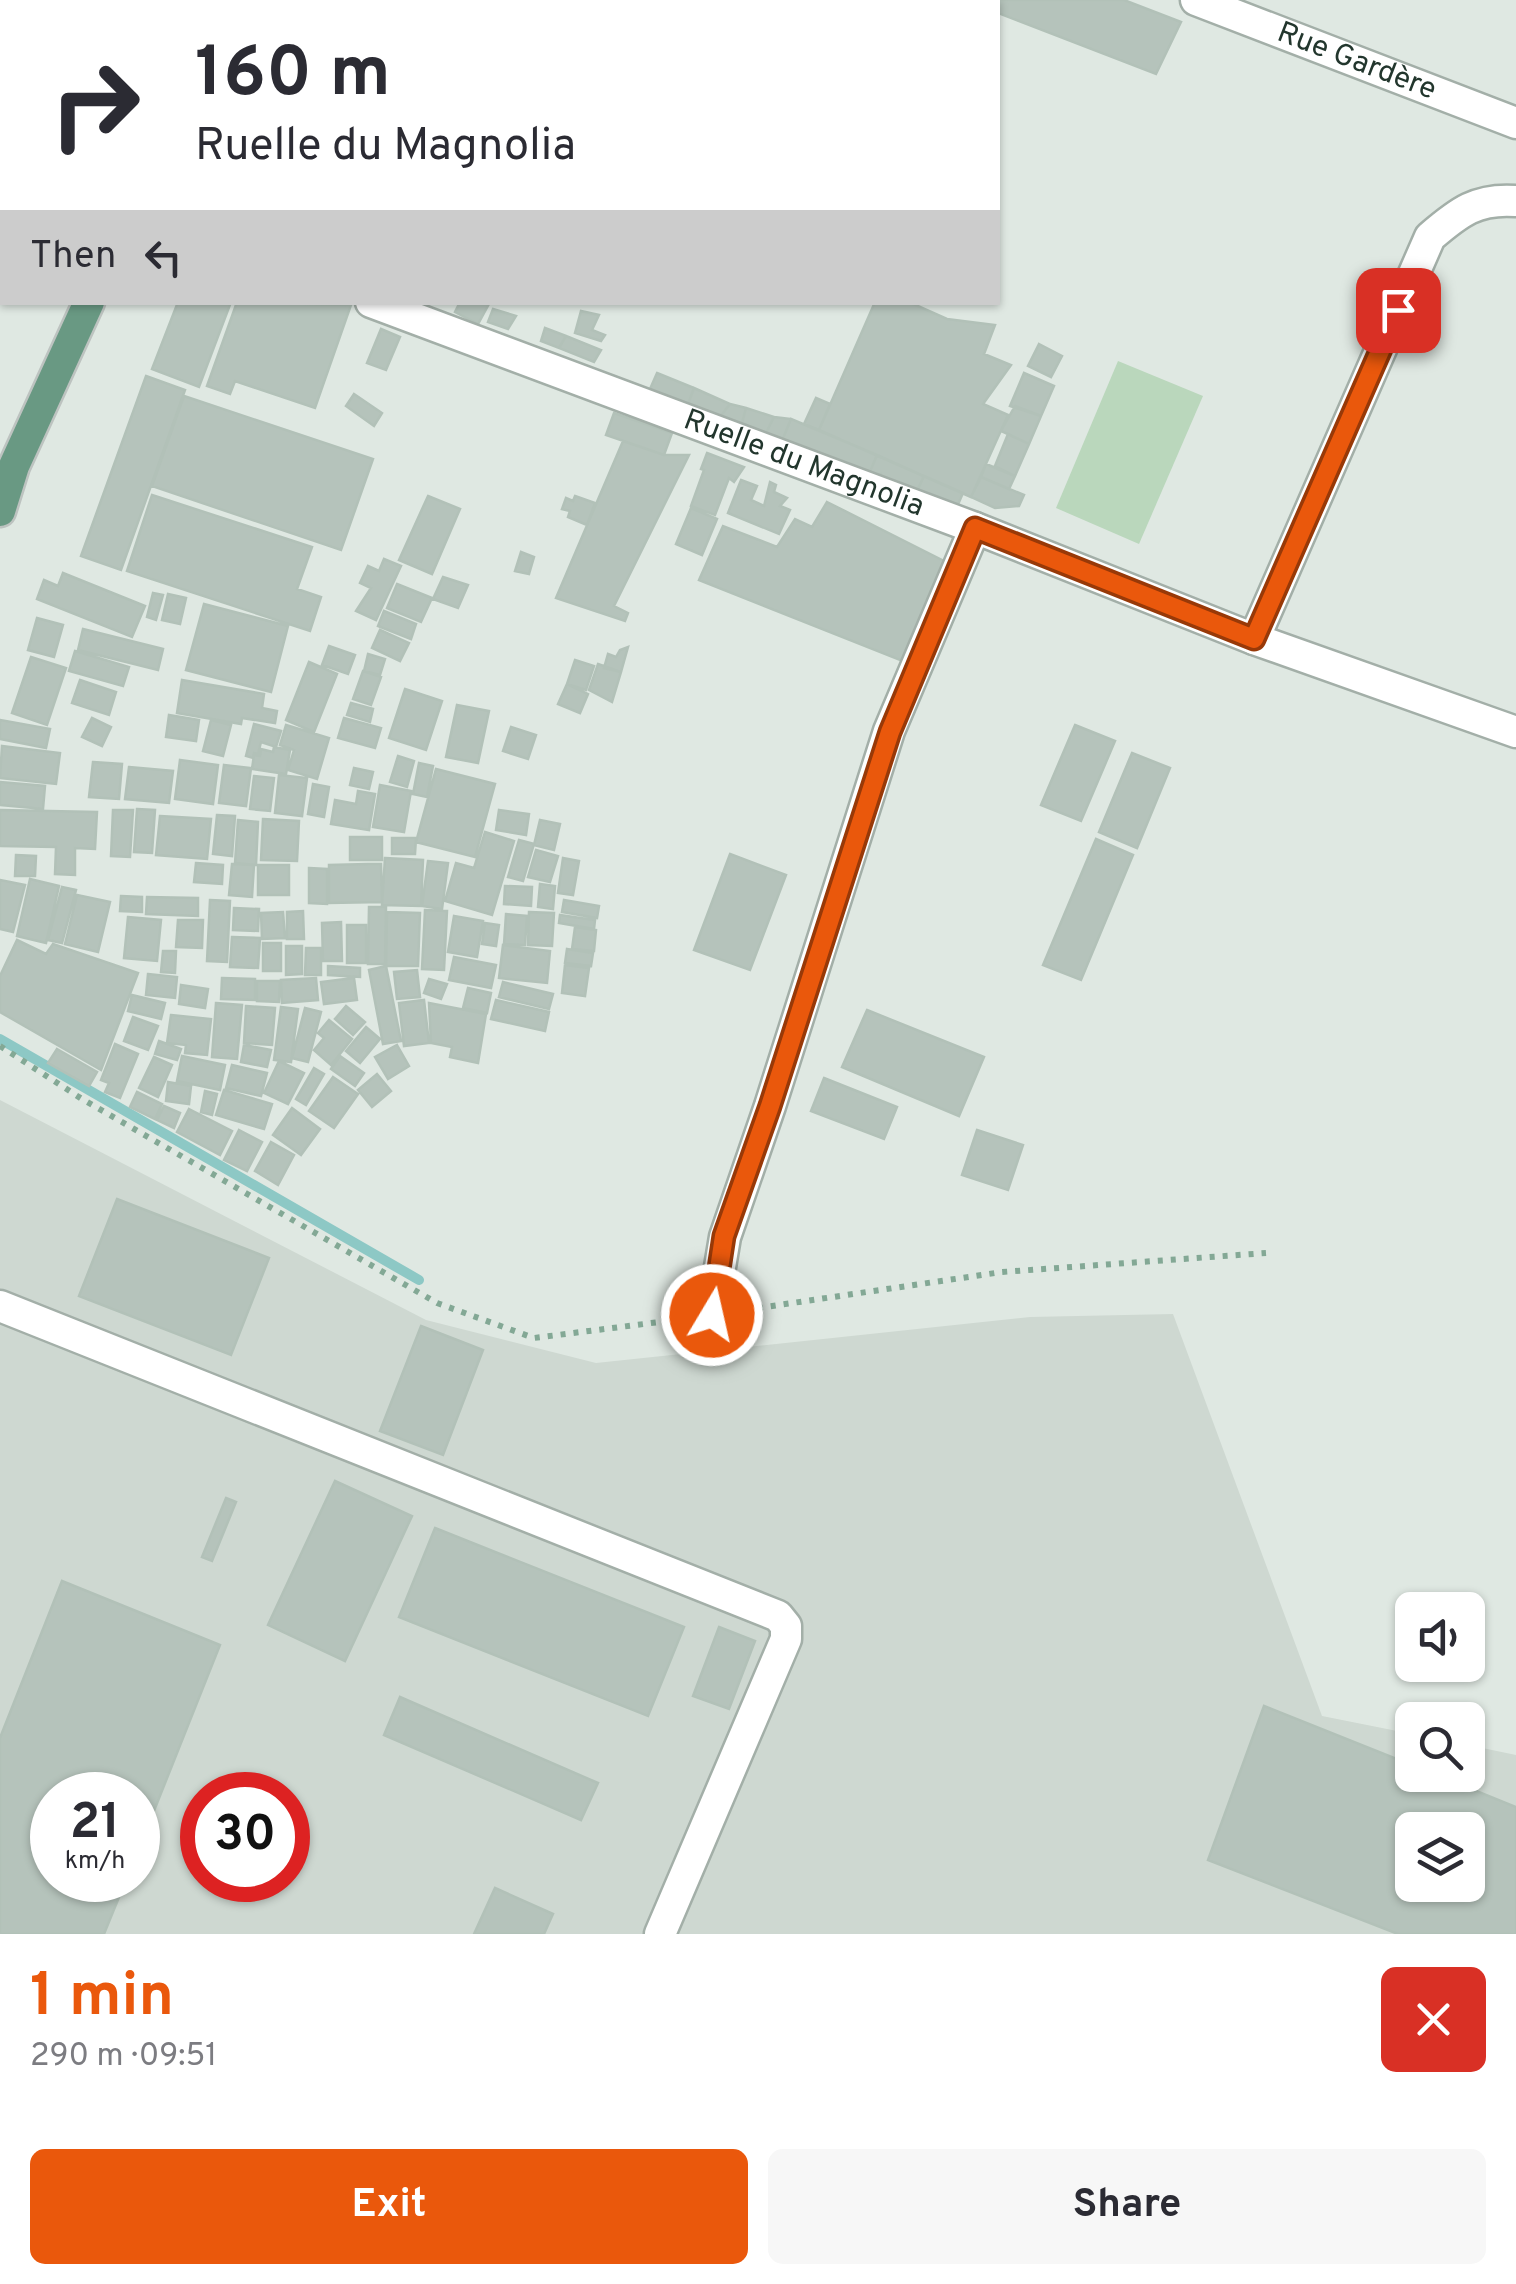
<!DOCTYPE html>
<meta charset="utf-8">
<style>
:root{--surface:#fff;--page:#f7f7f7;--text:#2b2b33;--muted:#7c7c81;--accent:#ea580c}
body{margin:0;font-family:Overpass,sans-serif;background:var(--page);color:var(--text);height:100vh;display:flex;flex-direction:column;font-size:38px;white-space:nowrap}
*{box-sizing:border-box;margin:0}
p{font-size:32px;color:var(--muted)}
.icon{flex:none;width:55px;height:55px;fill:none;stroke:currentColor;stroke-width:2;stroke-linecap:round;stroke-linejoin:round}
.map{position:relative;height:1934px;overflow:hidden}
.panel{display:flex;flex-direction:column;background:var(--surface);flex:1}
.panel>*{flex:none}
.banner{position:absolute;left:0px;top:0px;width:1000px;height:305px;box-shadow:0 2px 8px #0004;background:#fff;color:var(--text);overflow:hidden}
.fabs{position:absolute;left:1395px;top:1592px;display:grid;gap:20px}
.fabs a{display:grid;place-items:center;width:90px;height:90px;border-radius:15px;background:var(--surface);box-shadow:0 2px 8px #0004;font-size:50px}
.speed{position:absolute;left:30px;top:1772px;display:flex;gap:20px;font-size:50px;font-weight:700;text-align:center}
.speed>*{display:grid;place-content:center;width:130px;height:130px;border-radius:50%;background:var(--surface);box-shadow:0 2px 8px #0004;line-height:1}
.speed small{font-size:25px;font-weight:400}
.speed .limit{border:15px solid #d22;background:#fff;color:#111}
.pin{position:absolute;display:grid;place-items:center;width:85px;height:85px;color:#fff;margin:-42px;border-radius:20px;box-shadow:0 5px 15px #0006}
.me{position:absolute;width:110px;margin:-55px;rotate:9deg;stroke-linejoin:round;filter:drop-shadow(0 0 8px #0008)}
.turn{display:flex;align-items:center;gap:35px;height:210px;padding:0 30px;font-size:45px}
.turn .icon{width:130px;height:130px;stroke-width:2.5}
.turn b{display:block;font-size:70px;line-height:85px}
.then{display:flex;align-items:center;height:95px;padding:0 30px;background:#0003;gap:20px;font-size:38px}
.round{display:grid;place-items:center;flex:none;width:105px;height:105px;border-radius:15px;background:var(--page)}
.head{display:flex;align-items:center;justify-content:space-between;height:170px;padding:0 30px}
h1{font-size:60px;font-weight:700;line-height:75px;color:var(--accent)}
.primary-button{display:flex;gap:20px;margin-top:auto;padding:20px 30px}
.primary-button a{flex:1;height:115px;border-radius:15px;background:var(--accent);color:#fff;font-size:40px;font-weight:700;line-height:115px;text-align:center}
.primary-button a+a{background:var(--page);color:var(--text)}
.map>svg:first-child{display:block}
.built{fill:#ced8d1;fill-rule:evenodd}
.green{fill:#bad7bc}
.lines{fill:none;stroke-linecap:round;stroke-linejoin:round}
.stream{stroke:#8dc8c5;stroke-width:10}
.building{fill:#b5c3bb;stroke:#b2c1b8;stroke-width:2.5;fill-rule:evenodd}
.minor-casing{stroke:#a3afa8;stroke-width:35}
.major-casing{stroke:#bdc3c0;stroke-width:35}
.path{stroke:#83a895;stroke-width:6;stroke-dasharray:5 8;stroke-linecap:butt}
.minor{stroke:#fff;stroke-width:30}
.major{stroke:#699983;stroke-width:30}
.route-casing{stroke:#983908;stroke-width:25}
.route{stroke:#ea580c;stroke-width:18}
.labels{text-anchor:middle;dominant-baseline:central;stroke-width:8;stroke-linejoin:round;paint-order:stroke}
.street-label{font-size:30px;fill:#22362d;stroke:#eff6f1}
</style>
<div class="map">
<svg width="1516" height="1934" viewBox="0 0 1516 1934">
<rect width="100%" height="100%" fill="#dfe8e2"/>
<path class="built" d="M0 1100 426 1320 596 1363 1030 1317 1173 1314 1322 1716 1412 1734V1775H1468V1745L1516 1755V1934H0ZM52 1795H138V1880H52ZM202 1795H288V1880H202ZM1412 1830H1468V1885H1412Z"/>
<path class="green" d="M1118 361 1203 396 1139 544 1056 508Z"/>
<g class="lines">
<path class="stream" d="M0 1039 419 1280"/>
</g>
<path class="building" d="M963 0H1124L1181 22 1156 74 998 13V2Z
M178 302H231L199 387 152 369Z
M237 302 351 305 315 408 235 381 230 394 207 386Z
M460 302H490L478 324 455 312Z
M875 302H909L947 319 995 325 984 354 1011 365 983 404 1008 415 971 497 819 430Z
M493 309 516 316 508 329 488 322Z
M581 311 599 315 592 330 605 335 601 341 575 333Z
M545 328 566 336 559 348 541 341Z
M381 329 400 337 386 370 367 363Z
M566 336 601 350 594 362 559 348Z
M1039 344 1062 356 1051 377 1028 366Z
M657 373 694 388 688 404 650 389Z
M1024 373 1054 386 1041 416 1010 406Z
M146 376 185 390 121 570 81 556Z
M694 388 730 404 720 417 688 404Z
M354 394 382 413 374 426 346 406Z
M184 396 373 459 341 550 152 486Z
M816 398 830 404 819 430 804 424Z
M730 404 746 408 742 423 720 417Z
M1015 406 1041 416 1029 444 1001 431Z
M746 408 774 417 766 433 742 423Z
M614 413 672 433 664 455 606 435Z
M774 417 791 419 782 441 766 433Z
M791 419 877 455 869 474 782 441Z
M1008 434 1029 444 1015 476 995 466Z
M623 441 664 455H689L614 606 628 613 625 621 556 598Z
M707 453 744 467 734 482 729 478 715 515 691 506 704 470 701 469Z
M877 455 924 476 917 491 877 480 880 474H869Z
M986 464 1015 476 1009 489 981 477Z
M924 476 963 493 956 509 917 491Z
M981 477 1024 495 1019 506 995 508 971 497Z
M741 480 757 486 751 500 764 506 770 482 776 485 774 492 787 498 780 506 790 510 779 534 728 513Z
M152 495 312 547 297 589 321 597 310 631 127 571Z
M428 496 460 509 432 574 399 560Z
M575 496 595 503 587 525 568 517 570 511 562 509 566 498 573 501Z
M827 502 948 563 905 662 699 580 723 526 777 547 795 519 812 527Z
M691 508 717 519 702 555 676 544Z
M521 552 534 557 529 574 515 571Z
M384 559 401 566 376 620 356 611 371 588 360 583 368 566 379 571Z
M63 573 145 606 132 637 37 599 44 580 58 586Z
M443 577 468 585 458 608 433 599Z
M397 584 432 598 421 622 387 608Z
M153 593 163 595 156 620 147 617Z
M168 594 186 598 180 624 162 620Z
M204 604 288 626 271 692 186 670Z
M384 611 416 624 411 639 378 626Z
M37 618 63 625 54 657 28 650Z
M83 629 163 649 158 670 78 650Z
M380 630 409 643 400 661 372 648Z
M329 646 355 655 348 674 322 665Z
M628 647 621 672 604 668 608 654 616 657 620 650Z
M75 651 129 667 123 686 69 671Z
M368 654 385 659 380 675 364 671Z
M31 657 66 668 47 725 12 713Z
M575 660 594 666 586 690 567 684Z
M309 662 337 674 314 732 286 720Z
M598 664 621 672 612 702 589 690Z
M363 671 381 677 371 705 353 699Z
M80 680 116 692 109 715 72 703Z
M182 680 264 694 262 708 277 711 275 723 242 718 241 724 177 713Z
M567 684 588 694 580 713 558 704Z
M405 689 442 701 426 750 389 738Z
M351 703 373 709 370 722 347 715Z
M457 705 489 711 478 763 446 757Z
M169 715 199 720 196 741 166 737Z
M92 718 111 727 102 746 82 737Z
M344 718 381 728 375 748 338 738Z
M0 720 50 729 46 748 0 739Z
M211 720 231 725 223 756 203 751Z
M254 724 281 731 276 747 261 742 258 754 254 753 253 758 246 756Z
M286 725 329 738 317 779 288 770 294 750 280 745Z
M1075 725 1115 741 1081 821 1041 805Z
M511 727 536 735 528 759 503 751Z
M2 746 60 753 56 784 0 778Z
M274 747 290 750 286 774 252 769 254 755 260 756 261 749 273 752Z
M1132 753 1170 768 1137 848 1099 832Z
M398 756 414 761 407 787 390 782Z
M180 760 218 765 213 804 175 799Z
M93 762 122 764 119 799 89 797Z
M419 763 433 766 427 797 413 794Z
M224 765 251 768 246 806 219 803Z
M129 767 173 771 169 803 125 799Z
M354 768 373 772 369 789 350 785Z
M436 769 495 784 475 857 416 842Z
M279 775 307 778 302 816 275 813Z
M254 776 274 778 270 811 250 809Z
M0 782 45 786 43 809 0 805Z
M313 784 329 787 324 817 308 814Z
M380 785 411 791 404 832 373 827Z
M358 791 375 794 369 830 331 824 335 800 356 804Z
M137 809 155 810 152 853 134 852Z
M0 810 97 812 95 849 75 848V875L55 874 56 847 0 846Z
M113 810H133L130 857 111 856Z
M499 810 529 814 526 835 496 830Z
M217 815 235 816 232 856 213 854Z
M160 816 211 819 207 859 156 855Z
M263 819 299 821 297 861 261 860Z
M238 820 258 822 256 865 235 863Z
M540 820 560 824 554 850 534 845Z
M485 832 514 841 492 915 445 901 456 863 474 868Z
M350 837H382V860H350Z
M392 838H416L415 854H392Z
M1096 839 1133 855 1081 980 1043 965Z
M519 840 534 844 523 881 508 877Z
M536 850 558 856 550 882 528 877Z
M730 854 786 875 750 970 694 950Z
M16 855 36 856 35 876H15Z
M385 858 423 860 421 906 382 905Z
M563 858 579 861 573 895 558 893Z
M428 861 448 863 442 909 422 906Z
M196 863 223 865 222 884 194 882Z
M232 864 254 865 252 897 229 895Z
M368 864H381L382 902 329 903V865Z
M258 865H289V895H258Z
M309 868 327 869V904L309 903Z
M30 879 59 886 46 943 17 936Z
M0 880 25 885 13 932 0 929Z
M540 884 555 886 553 909 538 907Z
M505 886 532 887 531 906 504 904Z
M62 887 76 890 62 943 48 940Z
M77 895 110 902 98 952 65 944Z
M121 896 142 897V912L120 911Z
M147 897 198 898V916L146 914Z
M210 900 230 901 227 962 207 961Z
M564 900 599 906 597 918 562 912Z
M369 907H386L385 964H368Z
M234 908 259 909 258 931 233 930Z
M425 910 447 911 444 970 422 969Z
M303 911 304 939H287V912Z
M283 912 285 938 262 939 261 913Z
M387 912 420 913 418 966H386Z
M529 912 554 913 552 946 528 945Z
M506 914 527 916 525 945 504 944Z
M560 915 595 920 594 929 559 923Z
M454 916 483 921 477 957 448 952Z
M128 917 161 920 157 961 124 958Z
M178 920H203L202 948 176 947Z
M341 922 342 961H323L322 923Z
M485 923 499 925 496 946 482 944Z
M347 925H366V963H347Z
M575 927 596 930 594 951 572 949Z
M232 937 260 938 258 968 230 967Z
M17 940 46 954 53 944 138 973 101 1070 0 1012V976Z
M263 943H281V971H263Z
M503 945 550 951 547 983 499 978Z
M286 946H302V974L286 975Z
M306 948H321V975H305Z
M567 949 593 953 591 966 565 963Z
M163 951H176L175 973 161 972Z
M454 957 496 965 491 988 449 980Z
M565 965 589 968 585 996 562 993Z
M328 966 360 968V977L328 975Z
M386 966 401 1041 383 1044 369 970Z
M417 970 420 997 397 999 394 972Z
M148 974 177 977 175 998 146 995Z
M222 978 255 979V1000L221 999Z
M316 978 318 1000 282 1003 281 980Z
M354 978 357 1000 324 1004 321 982Z
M429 979 447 984 441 999 424 993Z
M257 981H280L279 1002 257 1001Z
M503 982 553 994 549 1009 499 997Z
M181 985 208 989 205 1008 179 1004Z
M468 988 491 993 487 1013 463 1008Z
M132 995 165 1003 161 1019 128 1011Z
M424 1000 429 1043 404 1046 399 1003Z
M496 1000 549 1012 545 1031 491 1019Z
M216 1003 242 1005 237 1059 212 1057Z
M429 1003 486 1014 478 1063 450 1057 452 1047 431 1043Z
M246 1006 275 1008 272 1045 244 1043Z
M346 1006 365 1022 353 1035 335 1019Z
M281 1007 298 1009 291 1062 274 1060Z
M305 1008 321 1012 308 1062 292 1058Z
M867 1010 984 1057 959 1116 842 1067Z
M171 1015 211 1019 207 1055 185 1053 186 1045 167 1043Z
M133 1017 158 1026 148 1050 124 1041Z
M329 1020 352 1039 331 1065 314 1050 324 1038 318 1033Z
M366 1027 380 1039 360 1063 346 1051Z
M159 1041 181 1049 177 1060 155 1054Z
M115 1044 138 1054 120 1098 105 1092 109 1083 101 1080Z
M244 1045 271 1050 267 1067 241 1062Z
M397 1045 409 1066 388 1079 375 1057Z
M57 1049 97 1072 89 1086 48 1063Z
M182 1056 225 1065 220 1090 177 1081Z
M340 1056 364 1073 355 1086 331 1069Z
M154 1057 172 1065 158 1097 139 1088Z
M279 1061 304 1073 288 1104 264 1093Z
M232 1065 267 1073 261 1096 226 1088Z
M314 1068 324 1074 306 1105 296 1099Z
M377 1074 391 1091 372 1107 358 1090Z
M333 1077 358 1094 334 1128 309 1111Z
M824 1078 897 1107 884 1139 811 1111Z
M168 1082 191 1086 189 1104 166 1101Z
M224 1090 272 1104 264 1129 216 1115Z
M205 1091 217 1094 212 1115 201 1112Z
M137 1092 162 1104 155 1119 130 1107Z
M164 1106 180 1113 174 1128 157 1120Z
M292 1108 320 1129 301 1155 273 1135Z
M189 1109 232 1131 220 1155 177 1132Z
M239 1130 262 1142 247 1171 224 1160Z
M977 1130 1023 1145 1008 1190 962 1175Z
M271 1142 294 1155 278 1185 255 1171Z
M117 1199 269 1258 231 1355 79 1296Z
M421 1326 483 1350 443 1455 380 1431Z
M335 1481 412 1516 345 1661 268 1625Z
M226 1498 236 1502 212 1561 202 1557Z
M435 1528 684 1627 648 1716 399 1617Z
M62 1581 220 1645 138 1851V1795H52V1880H126L104 1934H0V1738Z
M719 1627 755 1641 729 1709 693 1696Z
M400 1697 598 1783 581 1820 384 1735Z
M1264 1706 1412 1765V1775H1437L1516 1807V1934H1398L1208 1860ZM1412 1830H1468V1885H1412Z
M495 1888 553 1914 544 1934H474Z"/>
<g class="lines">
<defs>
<g id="minor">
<path id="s1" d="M1196 0 1516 123"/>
<path d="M0 104 2 105"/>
<path d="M0 209 2 210"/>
<path id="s2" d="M371 302 975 528 1254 639 1516 732"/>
<path d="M1254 639 1430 237C1459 212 1477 198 1516 201"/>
<path d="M0 1306 778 1616 786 1626V1639L660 1934"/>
<path d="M712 1315 725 1237 770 1106 889 731 975 528"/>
</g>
<path id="major" d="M223 2 224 0
M0 511 14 466 89 302"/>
</defs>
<use href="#minor" class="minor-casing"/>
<use href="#major" class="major-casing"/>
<path class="path" d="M0 1046 82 1099 437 1303 534 1338 683 1319
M745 1310 1002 1272 1266 1253"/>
<use href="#minor" class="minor"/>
<use href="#major" class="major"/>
</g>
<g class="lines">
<defs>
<path id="route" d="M712 1315 724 1236 770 1106 890 732 975 528 1254 639 1398 310"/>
</defs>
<use href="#route" class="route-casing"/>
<use href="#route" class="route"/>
</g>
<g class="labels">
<g class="street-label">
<text stroke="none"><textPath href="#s1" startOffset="172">Rue Gardère</textPath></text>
<text stroke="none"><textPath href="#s2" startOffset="462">Ruelle du Magnolia</textPath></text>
</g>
</g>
</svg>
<div class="fabs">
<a><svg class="icon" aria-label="sound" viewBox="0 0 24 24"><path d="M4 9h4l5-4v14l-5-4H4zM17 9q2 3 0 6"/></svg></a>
<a><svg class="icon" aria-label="search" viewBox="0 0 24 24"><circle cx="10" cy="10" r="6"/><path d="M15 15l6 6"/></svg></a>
<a><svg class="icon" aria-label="layers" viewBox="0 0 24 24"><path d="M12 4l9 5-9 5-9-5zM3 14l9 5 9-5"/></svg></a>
</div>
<div class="speed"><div>21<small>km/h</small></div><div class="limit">30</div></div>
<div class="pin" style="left:1398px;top:310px;background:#d93025"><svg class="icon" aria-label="arrive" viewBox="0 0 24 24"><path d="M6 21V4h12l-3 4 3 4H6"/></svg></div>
<svg class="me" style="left:712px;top:1315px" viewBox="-20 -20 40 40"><circle r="17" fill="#ea580c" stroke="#fff" stroke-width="3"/><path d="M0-11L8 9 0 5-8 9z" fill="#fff"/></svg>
<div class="banner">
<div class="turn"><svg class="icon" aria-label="right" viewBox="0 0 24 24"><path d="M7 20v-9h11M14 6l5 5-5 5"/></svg><div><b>160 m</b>Ruelle du Magnolia</div></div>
<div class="then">Then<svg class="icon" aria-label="left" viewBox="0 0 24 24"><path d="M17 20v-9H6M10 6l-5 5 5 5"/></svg></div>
</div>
</div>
<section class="panel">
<div class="head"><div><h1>1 min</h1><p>290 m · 09:51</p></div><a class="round" style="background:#d93025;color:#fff"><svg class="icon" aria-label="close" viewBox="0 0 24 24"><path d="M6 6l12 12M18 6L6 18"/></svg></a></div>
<div class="primary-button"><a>Exit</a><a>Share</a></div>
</section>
